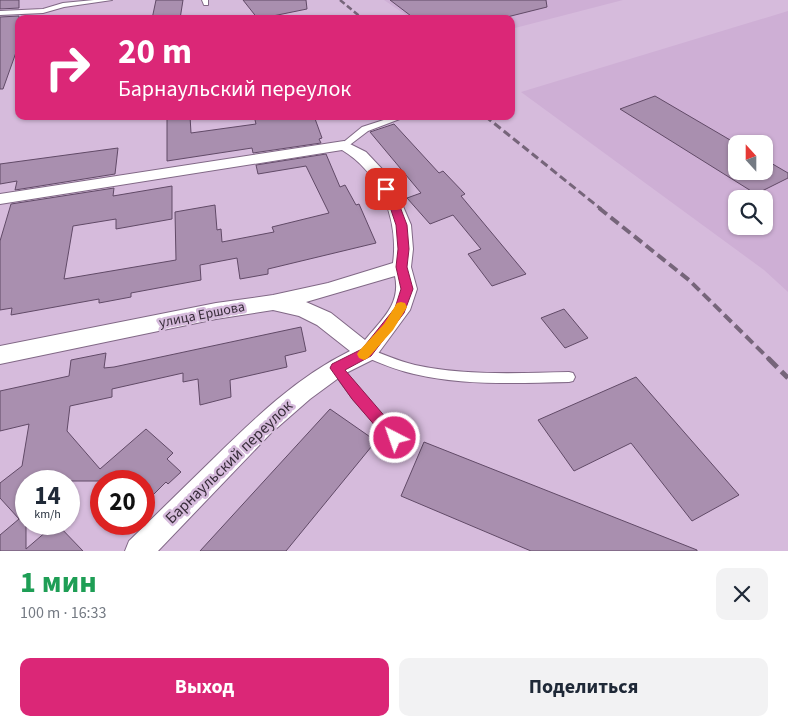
<!DOCTYPE html>
<html lang="ru">
<meta charset="utf-8">
<style>
:root{--surface:#fff;--page:#f2f2f3;--text:#1f2937;--muted:#747a83;--accent:#db2777}
body{margin:0;font-family:"Source Sans 3",sans-serif;background:var(--page);color:var(--text);height:100vh;display:flex;flex-direction:column;font-size:19px;white-space:nowrap}
*{box-sizing:border-box;margin:0}
p{font-size:16px;color:var(--muted)}
.icon{flex:none;width:28px;height:28px;fill:none;stroke:currentColor;stroke-width:2;stroke-linecap:round;stroke-linejoin:round}
.map{position:relative;height:551px;overflow:hidden}
.drawer{display:flex;flex-direction:column;background:var(--surface);flex:1}
.drawer>*{flex:none}
.hud{position:absolute;left:15px;top:15px;width:500px;height:105px;border-radius:10px;box-shadow:0 1px 4px #0004;background:#db2777;color:#fff;overflow:hidden}
.needle{width:32px;rotate:339deg}
.fabs{position:absolute;left:728px;top:135px;display:grid;gap:10px}
.fabs a{display:grid;place-items:center;width:45px;height:45px;border-radius:10px;background:var(--surface);box-shadow:0 1px 4px #0004;font-size:25px}
.speed{position:absolute;left:15px;top:470px;display:flex;gap:10px;font-size:25px;font-weight:700;text-align:center}
.speed>*{display:grid;place-content:center;width:65px;height:65px;border-radius:50%;background:var(--surface);box-shadow:0 1px 4px #0004;line-height:1}
.speed small{font-size:12px;font-weight:400}
.speed .limit{border:8px solid #d22;background:#fff;color:#111}
.pin{position:absolute;display:grid;place-items:center;width:42px;height:42px;color:#fff;margin:-21px;border-radius:10px;box-shadow:0 2px 8px #0006}
.me{position:absolute;width:55px;margin:-28px;rotate:319deg;stroke-linejoin:round;filter:drop-shadow(0 0 4px #0008)}
.turn{display:flex;align-items:center;gap:18px;height:105px;padding:0 20px;font-size:22px}
.turn .icon{width:65px;height:65px;stroke-width:2.5}
.turn b{display:block;font-size:35px;line-height:42px}
.round{display:grid;place-items:center;flex:none;width:52px;height:52px;border-radius:10px;background:var(--page)}
.headline{display:flex;align-items:center;justify-content:space-between;height:85px;padding:0 20px}
h1{font-size:30px;font-weight:700;line-height:38px;color:#1e9e55}
.action{display:flex;gap:10px;margin-top:auto;padding:10px 20px}
.action a{flex:1;height:58px;border-radius:10px;background:var(--accent);color:#fff;font-size:20px;font-weight:700;line-height:58px;text-align:center}
.action a+a{background:var(--page);color:var(--text)}
.map>svg:first-child{display:block}
.built{fill:#ceafd5;fill-rule:evenodd}
.building{fill:#a98faf;stroke:#614a67}
.lines{fill:none;stroke-linecap:round;stroke-linejoin:round}
.lane-casing{stroke:#816886;stroke-width:2}
.street-casing{stroke:#816886;stroke-width:2}
.lane{fill:#fff;fill-rule:evenodd}
.street{fill:#fff;fill-rule:evenodd}
.rail-far3{stroke:#76657a;stroke-width:2.5;stroke-dasharray:6 3;stroke-linecap:butt}
.rail-far2{stroke:#76657a;stroke-width:3;stroke-dasharray:8 4;stroke-linecap:butt}
.rail-far1{stroke:#76657a;stroke-width:4;stroke-dasharray:10 5;stroke-linecap:butt}
.rail{stroke:#76657a;stroke-width:5;stroke-dasharray:13 6;stroke-linecap:butt}
.route{fill:#db2777;stroke:#8e194d}
.slow{fill:#f59e0b}
.labels{text-anchor:middle;dominant-baseline:central;stroke-width:5;stroke-linejoin:round;paint-order:stroke}
.street-label{font-size:14px;fill:#372c39;stroke:#d6bbdc}
.near-street-label{font-size:16px;fill:#372c39;stroke:#d6bbdc}
</style>
<div class="map">
<svg width="788" height="551" viewBox="0 0 788 551">
<rect width="100%" height="100%" fill="#d6bbdc"/>
<path class="built" d="M384 0H623L511 29V19H412Z
M788 11V292L764 270 521 92ZM736 144H764V171H736ZM736 199H764V226H736Z"/>
<path class="building" d="M0 0H19V8L0 9Z
M156 0H183L180 19H152Z
M243 0H306L307 9 258 19Z
M390 0H546L547 7 499 19H415Z
M19 16V44L3 89H0V17Z
M655 96 737 144 736 171H764V159L788 173V178L756 194 620 109Z
M167 116H190L191 133 256 124 254 116H314L322 138 319 139 321 143 253 153 252 148 167 161Z
M394 124 439 173 443 171 465 194 461 196 526 274 492 286 468 254 481 249 453 215 430 224 407 198 421 193 370 132Z
M118 148 115 174 15 190 17 181 0 184V164Z
M326 154 340 187 345 185 356 205 359 204 376 243 268 269V274L240 279 237 258 200 265 201 280 131 293V297L99 303V299L11 315 12 308 0 310V241L11 204 114 188 113 196 172 186V219L116 229V219L73 226 64 279 176 260 175 212 215 205 217 230 221 229 222 242 274 232 272 227 329 213 306 166 258 174 256 165Z
M564 309 588 338 565 348 541 318Z
M301 327 306 351 285 356 287 367 230 380 231 397 200 405 198 379 183 382V373L112 389V397L70 406 67 431 100 469 146 429 173 453 167 459 181 472 168 484 166 482 144 504V481H26V549L55 524H57L83 551H0V535L19 519 0 498V483L22 466 29 424 0 431V391L69 376 71 360 106 353 104 368 114 367Z
M636 377 739 495 692 521 631 443 574 471 538 420Z
M330 409 376 441 286 551H200Z
M424 442 697 550V551H531L401 496Z"/>
<g class="lines">
<defs>
<path id="lane" d="M94 0H112L64 7 43 13 0 15V11L43 9 63 3Z
M202 0H208V5H204Z
M396 116 405 117 368 131 347 147H341L340 145 362 127Z
M367 348C383 354 398 361 415 365 465 376 518 373 569 372L573 373 575 377 573 381 569 382C518 383 464 386 414 374 396 370 380 363 363 356L361 353 363 350Z
M336 363 340 365 361 391 399 434 401 438 399 442 395 444 391 442 353 399 330 368 332 365Z"/>
<path id="street" d="M344 141 366 152 383 170 402 204 411 225 413 249 411 267 417 289 410 310 374 359 344 374 310 399 270 434 158 551H125L129 541C157 514 185 486 213 459 255 418 297 377 350 351L317 325 299 316 273 310 216 319 0 364V346L216 303 273 295 328 283 393 263C399 219 380 173 342 150L0 204V194ZM395 276C401 304 382 319 365 340L331 313 306 302Z"/>
</defs>
<use href="#lane" class="lane-casing"/>
<use href="#street" class="street-casing"/>
<use href="#lane" class="lane"/>
<use href="#street" class="street"/>
<path class="rail-far3" d="M340 0 363 19"/>
<path class="rail-far2" d="M485 116 601 209"/>
<path class="rail-far1" d="M599 208 689 280 769 359"/>
<path class="rail" d="M768 358 788 378"/>
</g>
<path class="route" d="M386 186 390 187 399 204 407 225 409 249 407 267 413 289 404 313 371 356 345 370 400 434 402 438 400 443 395 445 390 443 352 399 330 368 332 364 362 349 395 308 401 289 396 267 398 249 396 225 389 204 381 189Z"/>
<path class="slow" d="M401 302 405 303 407 307 393 330 368 358 364 360 359 358 357 354 359 351 384 324 397 303Z"/>
<g class="labels">
<g class="street-label">
<text transform="translate(202 315) rotate(-11)">улица Ершова</text>
</g>
<g class="near-street-label">
<text transform="translate(229 462) rotate(-44)">Барнаульский переулок</text>
</g>
</g>
</svg>
<div class="fabs">
<a><svg class="needle" viewBox="-14 -14 28 28"><path d="M0-13l5 13h-10z" fill="#e53935"/><path d="M0 13l5-13h-10z" fill="#747a83"/></svg></a>
<a><svg class="icon" aria-label="search" viewBox="0 0 24 24"><circle cx="10" cy="10" r="6"/><path d="M15 15l6 6"/></svg></a>
</div>
<div class="speed"><div>14<small>km/h</small></div><div class="limit">20</div></div>
<div class="pin" style="left:386px;top:189px;background:#d93025"><svg class="icon" aria-label="arrive" viewBox="0 0 24 24"><path d="M6 21V4h12l-3 4 3 4H6"/></svg></div>
<svg class="me" style="left:395px;top:438px" viewBox="-20 -20 40 40"><circle r="17" fill="#db2777" stroke="#fff" stroke-width="3"/><path d="M0-11L8 9 0 5-8 9z" fill="#fff"/></svg>
<div class="hud">
<div class="turn"><svg class="icon" aria-label="right" viewBox="0 0 24 24"><path d="M7 20v-9h11M14 6l5 5-5 5"/></svg><div><b>20 m</b>Барнаульский переулок</div></div>
</div>
</div>
<section class="drawer">
<div class="headline"><div><h1>1 мин</h1><p>100 m · 16:33</p></div><a class="round"><svg class="icon" aria-label="close" viewBox="0 0 24 24"><path d="M6 6l12 12M18 6L6 18"/></svg></a></div>
<div class="action"><a>Выход</a><a>Поделиться</a></div>
</section>
